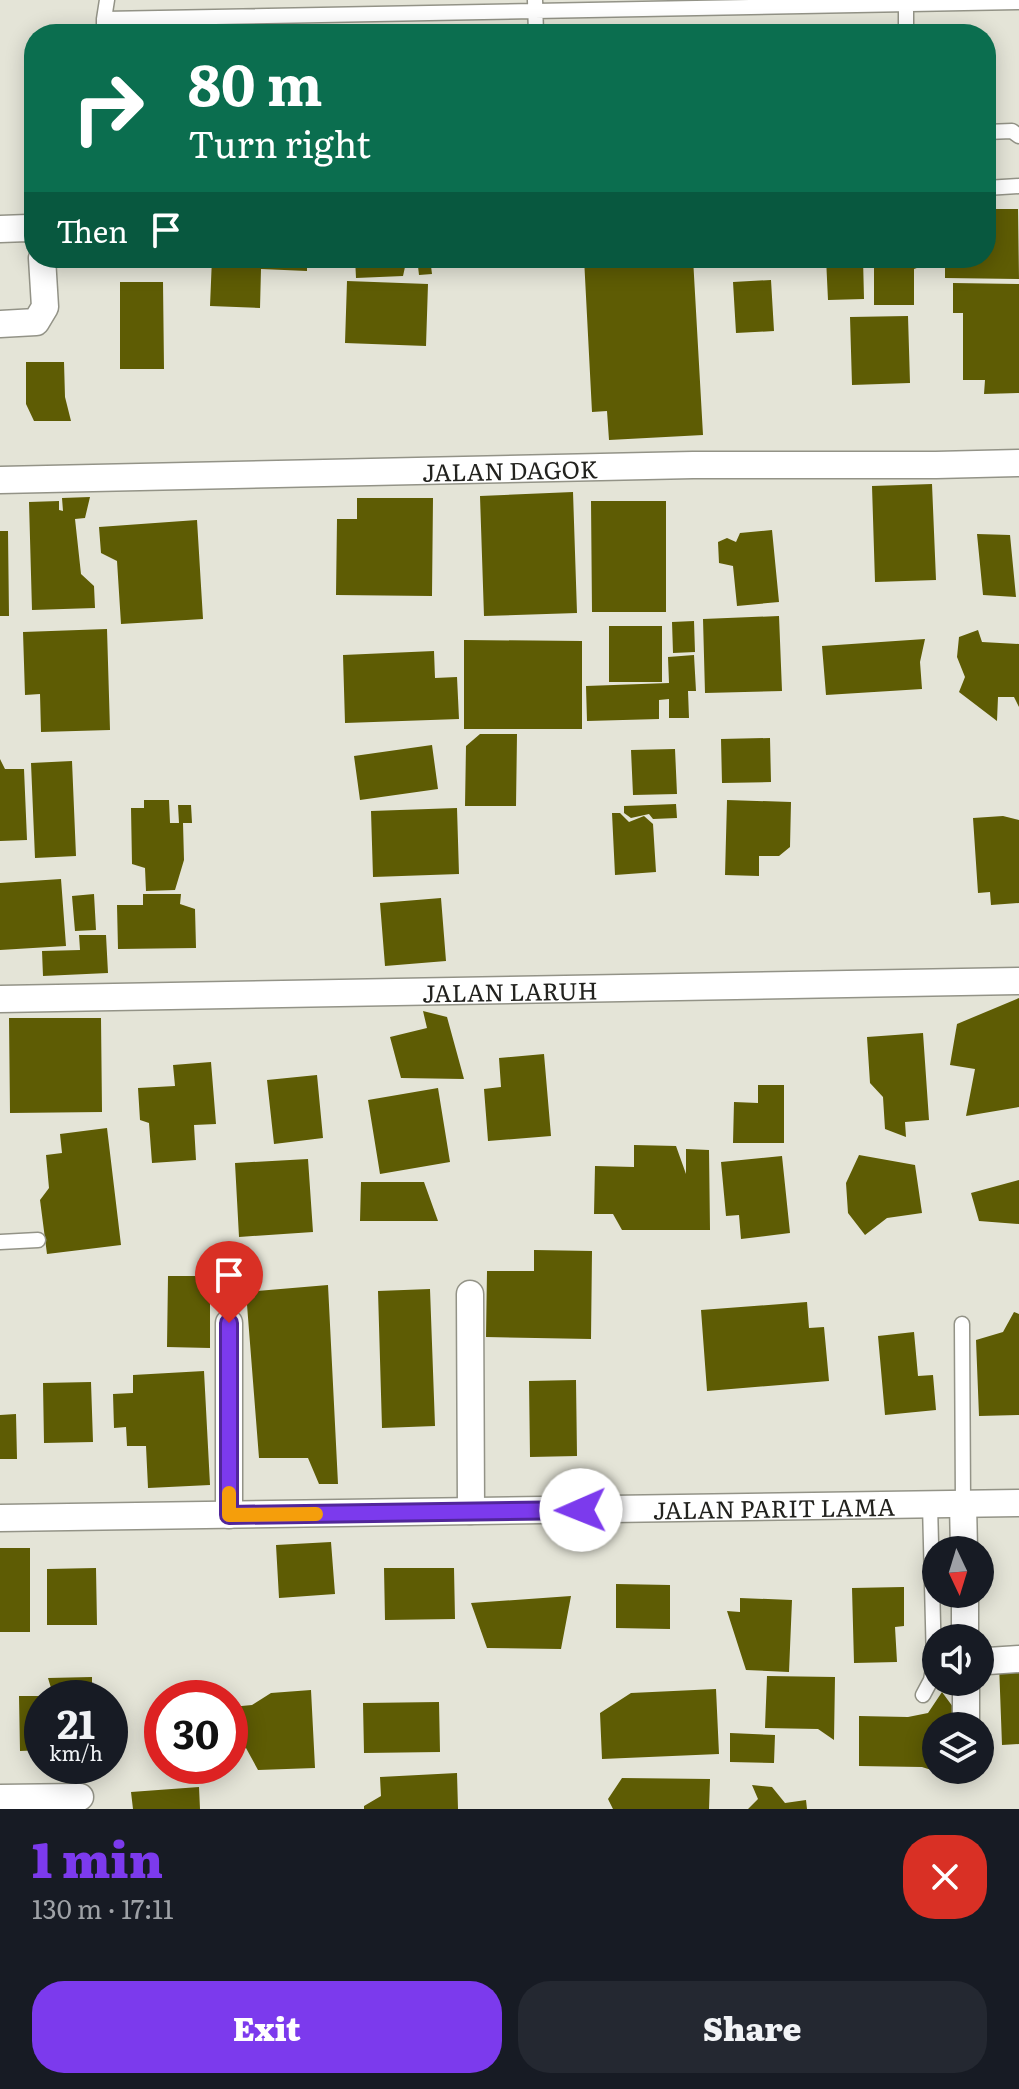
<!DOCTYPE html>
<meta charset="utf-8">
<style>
:root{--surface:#171b24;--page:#242831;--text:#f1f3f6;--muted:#9ea1a6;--accent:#7c3aed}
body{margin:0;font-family:Literata,serif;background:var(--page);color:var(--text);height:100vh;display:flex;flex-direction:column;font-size:30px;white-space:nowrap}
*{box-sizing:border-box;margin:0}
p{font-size:26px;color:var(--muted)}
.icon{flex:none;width:44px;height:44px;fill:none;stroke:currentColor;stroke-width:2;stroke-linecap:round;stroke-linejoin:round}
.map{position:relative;height:1809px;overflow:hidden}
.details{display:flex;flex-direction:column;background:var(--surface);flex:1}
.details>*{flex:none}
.hud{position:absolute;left:24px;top:24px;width:972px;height:244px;border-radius:32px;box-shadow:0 4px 20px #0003;background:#0b6e4f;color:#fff;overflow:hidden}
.needle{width:52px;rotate:176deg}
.controls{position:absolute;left:922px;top:1536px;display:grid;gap:16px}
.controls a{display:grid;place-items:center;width:72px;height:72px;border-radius:50%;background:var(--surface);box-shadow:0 4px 20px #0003;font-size:40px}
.speed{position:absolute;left:24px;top:1680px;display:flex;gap:16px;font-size:40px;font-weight:700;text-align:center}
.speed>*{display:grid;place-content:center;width:104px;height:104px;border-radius:50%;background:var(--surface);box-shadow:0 4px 20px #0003;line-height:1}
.speed small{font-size:20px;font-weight:400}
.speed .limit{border:12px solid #d22;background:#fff;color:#111}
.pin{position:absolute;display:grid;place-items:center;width:68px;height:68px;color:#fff;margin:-82px -34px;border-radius:50% 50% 50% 0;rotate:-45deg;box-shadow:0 0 8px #0007}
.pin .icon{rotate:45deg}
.me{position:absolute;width:88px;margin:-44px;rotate:269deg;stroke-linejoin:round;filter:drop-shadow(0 0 6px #0008)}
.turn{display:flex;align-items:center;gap:28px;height:168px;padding:0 32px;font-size:36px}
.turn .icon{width:104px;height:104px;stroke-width:2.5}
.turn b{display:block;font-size:56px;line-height:68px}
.then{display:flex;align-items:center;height:76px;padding:0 32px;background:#0003;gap:16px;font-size:30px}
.round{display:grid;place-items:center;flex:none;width:84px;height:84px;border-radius:32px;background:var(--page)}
.headline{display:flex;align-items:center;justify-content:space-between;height:136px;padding:0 32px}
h1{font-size:48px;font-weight:800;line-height:60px;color:var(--accent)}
.cta{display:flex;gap:16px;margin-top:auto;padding:16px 32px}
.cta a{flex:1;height:92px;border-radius:32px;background:var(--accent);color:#fff;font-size:32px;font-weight:800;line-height:92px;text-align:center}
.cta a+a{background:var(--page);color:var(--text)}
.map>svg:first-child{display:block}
.building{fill:#5e5c04}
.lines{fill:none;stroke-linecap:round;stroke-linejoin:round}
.service-casing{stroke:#939387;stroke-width:17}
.minor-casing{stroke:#939387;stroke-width:29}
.service{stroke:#fff;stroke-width:14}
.minor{stroke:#fff;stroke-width:26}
.route-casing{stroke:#51269a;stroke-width:20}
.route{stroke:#7c3aed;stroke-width:14}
.slow{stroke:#f59e0b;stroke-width:14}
.labels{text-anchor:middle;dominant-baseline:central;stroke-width:8;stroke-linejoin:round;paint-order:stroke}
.street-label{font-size:24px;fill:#22221e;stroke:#fff}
</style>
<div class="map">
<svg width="1019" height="1809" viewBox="0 0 1019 1809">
<rect width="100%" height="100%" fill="#e4e4d7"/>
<path class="building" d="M986 209H1018L1019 279 945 278V258H986Z
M212 258H307V271L261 269 260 308 210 306Z
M355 258H407L403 276 356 278Z
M417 258H430L432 274 419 275Z
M584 258H693L703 435 609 440 607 411 592 412Z
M826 258H863L864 299 828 300Z
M874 258H928V264L914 269V305H874Z
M771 280 774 331 736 333 733 282Z
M347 281 428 284 426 346 345 343Z
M120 282H163L164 369H120Z
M953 283 1019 284V393L984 394 985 380H963V313H953Z
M908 316 910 383 852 385 850 317Z
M26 362H64L65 397 71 421H34L26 404Z
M932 484 936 580 875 582 872 486Z
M573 492 577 613 484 616 480 496Z
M90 497 85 518 75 519 81 574 94 586 95 608 32 610 29 502 59 501V510L63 511 62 498Z
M357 498H433L432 596 336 595 337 519H357Z
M591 501H666V612H592Z
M197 520 203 619 121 624 117 561 101 553 99 527Z
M772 530 779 602 737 606 733 566 719 563 718 542 727 538 736 542 740 533Z
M0 531H8L9 616H0Z
M977 534 1010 535 1016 597 983 595Z
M779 616 782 691 705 693 703 619Z
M694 621 695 652 673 653 672 622Z
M609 626H662V682H609Z
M107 629 110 730 41 732 40 694 25 695 23 632Z
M978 630 982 642 1019 644V707L1014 697H998L997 721 959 692 965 677 957 657 959 637Z
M925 639 920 662 922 689 826 695 822 646Z
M464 640 582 641V729H464Z
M434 651 435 678 457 677 459 719 345 723 343 655Z
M694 655 696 691H688L689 718H669V699L659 700V719L587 721 586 686 669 683 668 657Z
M480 734H517L516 806H465L466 746Z
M770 738 771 782 722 783 721 739Z
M432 745 438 789 360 800 354 756Z
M675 749 677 794 633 795 631 750Z
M0 759 5 769H24L27 840 0 841Z
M72 761 76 856 35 858 31 763Z
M144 800H169L170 823H179L178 805H191L192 823H183L184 860 175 890 146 891 145 868 132 864 131 808H144Z
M727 800 791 802 790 847 779 856H759V876L725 875Z
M676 804 677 818 653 819 649 814 631 818 624 813V806Z
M457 808 459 874 373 877 371 811Z
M612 813H620L629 822 644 816 653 824 656 872 615 875Z
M1003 816 1019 820V903L991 905 990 892 978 893 973 818Z
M61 879 66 946 0 950V883Z
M94 894 96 930 75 931 72 896Z
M143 894H181L180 904 195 909 196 948 118 949 117 905H143Z
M441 898 446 961 385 966 380 903Z
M79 935H106L108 973 43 976 42 951 80 950Z
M1019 998V1107L966 1116 975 1069 950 1065 957 1024Z
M423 1011 447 1017 464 1079 401 1078 390 1037 427 1028Z
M9 1018H101L102 1112 10 1113Z
M923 1033 929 1120 905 1122 906 1137 885 1129 883 1097 870 1083 867 1037Z
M544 1054 551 1136 488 1141 484 1089 501 1087 499 1058Z
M211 1062 216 1124 194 1125 196 1160 152 1163 149 1123 140 1120 138 1088 175 1086 173 1065Z
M317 1075 323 1138 274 1144 267 1080Z
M758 1085H784V1143H733L734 1102 758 1103Z
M438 1088 450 1162 380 1174 368 1100Z
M107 1128 121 1245 47 1254 40 1200 49 1188 46 1155 62 1153 60 1134Z
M634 1145 676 1146 686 1174V1149L709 1150 710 1230H622L613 1214H594L595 1166 634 1167Z
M859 1155 915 1165 922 1213 887 1218 865 1235 848 1213 846 1183Z
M782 1156 790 1233 741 1239 739 1215 726 1216 721 1162Z
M308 1159 313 1232 239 1237 235 1163Z
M1019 1180V1224L979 1221 971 1193Z
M361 1182H424L438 1221H360Z
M534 1250 592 1251 591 1339 486 1337 487 1271H534Z
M168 1276H210V1348L167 1347Z
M328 1285 338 1484H319L308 1458H259L246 1292Z
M430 1289 435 1426 382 1428 378 1291Z
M807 1302 809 1328 824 1327 829 1381 707 1391 701 1310Z
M1014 1312 1019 1314V1415L979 1416 976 1340 1003 1332Z
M914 1332 918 1376 933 1375 936 1410 885 1415 878 1336Z
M204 1371 210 1485 148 1488 146 1446H127L126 1427 114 1428 113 1394 133 1393V1375Z
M576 1380 577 1456 530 1457 529 1381Z
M91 1382 93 1442 44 1443 43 1383Z
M16 1414 17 1459H0V1415Z
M331 1542 335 1594 279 1598 276 1545Z
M0 1548H30V1632H0Z
M96 1568 97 1625H47V1569Z
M384 1568H454L455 1619 385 1620Z
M616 1584 670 1585V1629L616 1628Z
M904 1587V1626L895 1627 897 1662 854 1663 852 1588Z
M571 1596 561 1649 487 1648 471 1603Z
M740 1598 792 1600 789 1672 746 1670 727 1611 740 1612Z
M1019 1663V1744L1002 1745 999 1664Z
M767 1676 835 1677 834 1740 818 1729 765 1728Z
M92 1677V1698H54L48 1678Z
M716 1689 719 1754 602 1759 600 1713 631 1693Z
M311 1690 315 1768 258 1770 246 1748 235 1753 231 1707 252 1705 271 1693Z
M942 1692 953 1707 952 1726H936V1770H948L947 1775 922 1767 859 1766V1716L908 1717 928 1713Z
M19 1696H42V1750L20 1751Z
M439 1702 440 1752 364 1753 363 1703Z
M730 1733 775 1735 774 1763 730 1762Z
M457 1773 458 1809H364V1806L381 1796 380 1777Z
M622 1778 710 1779 709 1809H613L608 1799Z
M752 1785 772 1787 785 1803 806 1800 807 1809H748L758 1799Z
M199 1787 200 1809H133L131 1792Z"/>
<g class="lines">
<defs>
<path id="service" d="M535 0 536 34
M906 4V34
M104 19 1019 2
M104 34V19L107 0
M986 132 1012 131 1019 136
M986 188 1019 186
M0 1242 38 1240
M962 1324 963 1504
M923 1695 931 1680 934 1663 930 1504"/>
<g id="minor">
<path d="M0 229 28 228 34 231"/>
<path d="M0 324 36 322 45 307 42 258"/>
<path id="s1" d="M0 480 693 465H936L1019 463"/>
<path id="s2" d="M0 999 1019 981"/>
<path d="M470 1294 471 1511"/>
<path d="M229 1323V1515"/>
<path d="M963 1504 964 1550"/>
<path id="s3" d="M0 1518 1019 1503"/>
<path d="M965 1594V1638"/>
<path d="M980 1659 988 1661 1019 1659"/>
<path d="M966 1682V1724"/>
<path d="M0 1798 80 1797"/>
</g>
</defs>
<use href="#service" class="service-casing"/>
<use href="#minor" class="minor-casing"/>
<use href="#service" class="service"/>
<use href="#minor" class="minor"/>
</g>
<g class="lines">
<defs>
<path id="route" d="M229 1323V1515L581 1510"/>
</defs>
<use href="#route" class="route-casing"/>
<use href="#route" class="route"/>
<path class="slow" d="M229 1493V1515L316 1514"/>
</g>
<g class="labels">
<g class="street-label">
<text stroke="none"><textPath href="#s1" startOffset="510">JALAN DAGOK</textPath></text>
<text stroke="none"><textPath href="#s2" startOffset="510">JALAN LARUH</textPath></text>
<text stroke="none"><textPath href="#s3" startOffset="774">JALAN PARIT LAMA</textPath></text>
</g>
</g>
</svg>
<div class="controls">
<a><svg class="needle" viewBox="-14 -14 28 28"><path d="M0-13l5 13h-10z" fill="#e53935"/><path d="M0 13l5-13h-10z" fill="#9ea1a6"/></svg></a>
<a><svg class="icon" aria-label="sound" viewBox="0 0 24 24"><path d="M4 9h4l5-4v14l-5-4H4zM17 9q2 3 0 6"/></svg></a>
<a><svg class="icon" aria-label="layers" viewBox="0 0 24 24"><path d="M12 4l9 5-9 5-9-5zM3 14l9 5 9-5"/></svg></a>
</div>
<div class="speed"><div>21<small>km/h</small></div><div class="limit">30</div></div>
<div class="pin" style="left:229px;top:1323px;background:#d93025"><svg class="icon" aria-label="arrive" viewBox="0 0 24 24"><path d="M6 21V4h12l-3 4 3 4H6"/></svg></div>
<svg class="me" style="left:581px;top:1510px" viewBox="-20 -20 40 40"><circle r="19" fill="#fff"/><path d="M0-13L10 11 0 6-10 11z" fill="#7c3aed"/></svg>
<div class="hud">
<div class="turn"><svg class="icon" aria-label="right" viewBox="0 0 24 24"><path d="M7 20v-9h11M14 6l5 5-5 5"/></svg><div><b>80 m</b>Turn right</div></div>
<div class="then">Then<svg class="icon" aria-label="arrive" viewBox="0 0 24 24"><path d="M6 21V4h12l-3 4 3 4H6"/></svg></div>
</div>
</div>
<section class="details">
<div class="headline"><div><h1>1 min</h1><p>130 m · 17:11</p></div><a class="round" style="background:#d93025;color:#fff"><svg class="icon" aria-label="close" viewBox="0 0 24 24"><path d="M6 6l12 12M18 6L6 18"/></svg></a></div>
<div class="cta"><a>Exit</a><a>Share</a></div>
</section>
